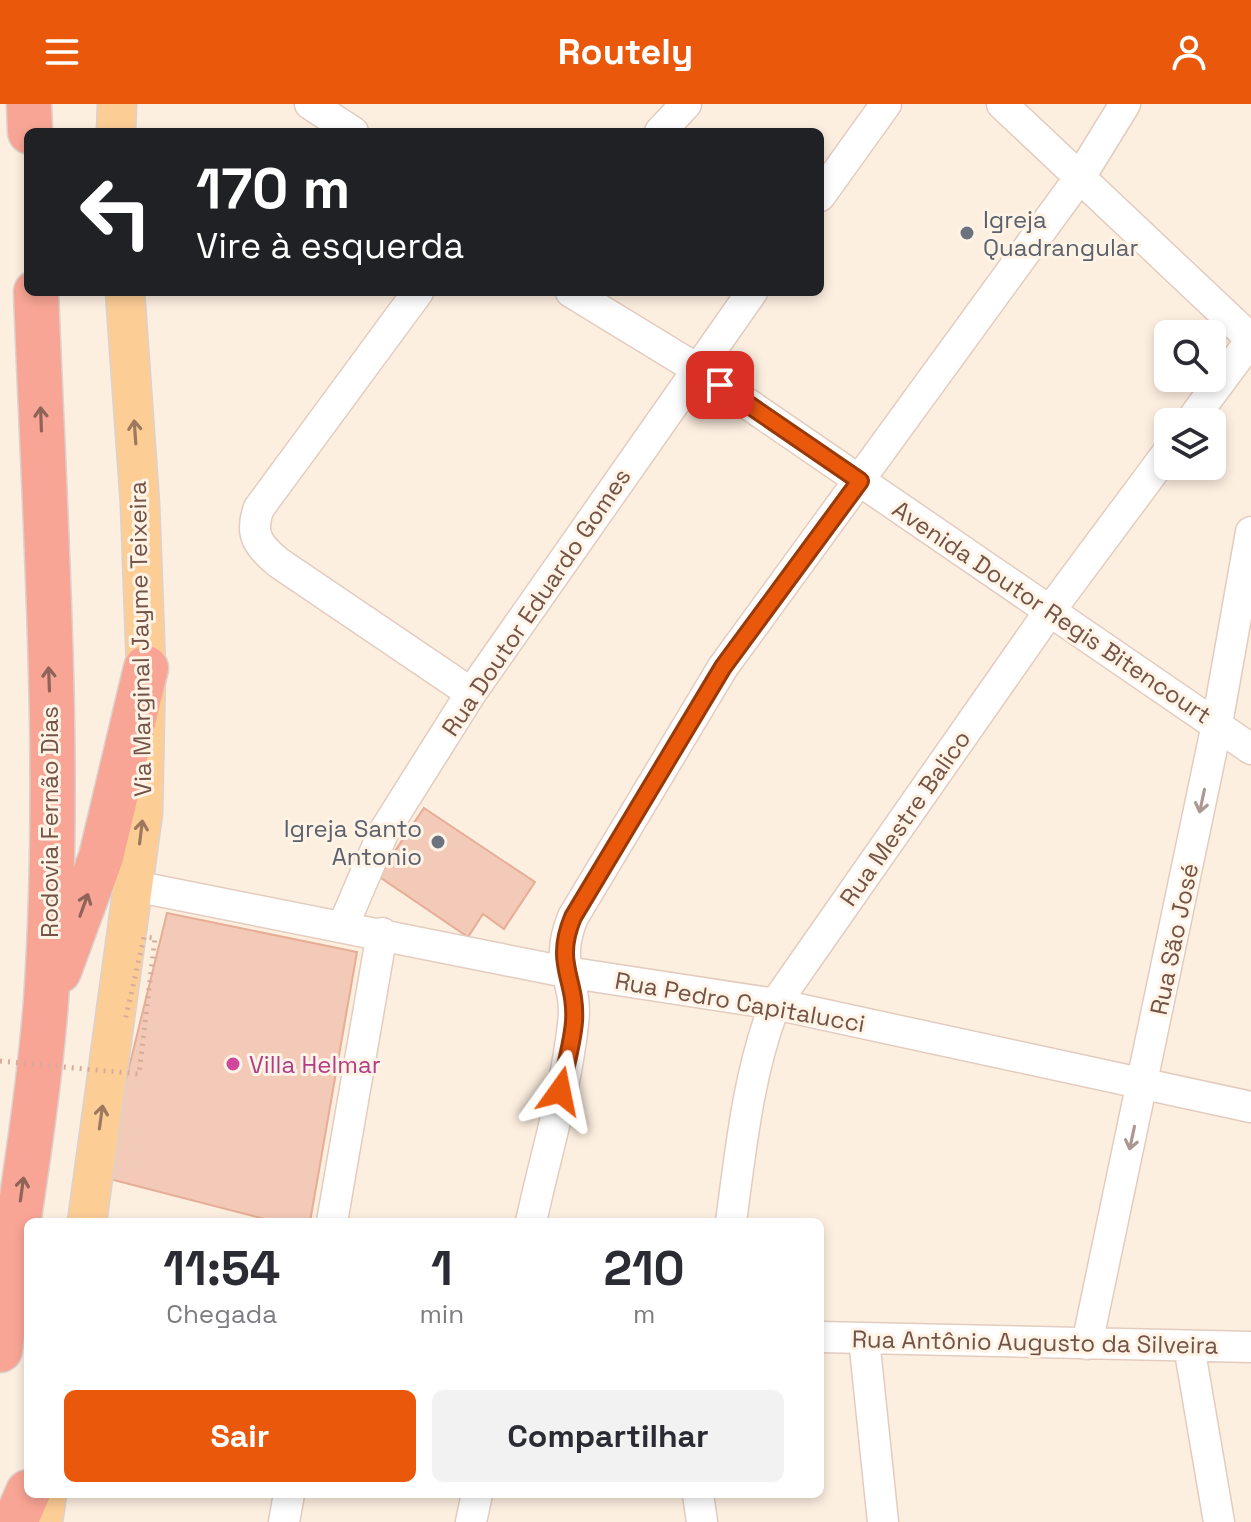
<!DOCTYPE html>
<html lang="pt">
<meta charset="utf-8">
<style>
:root{--surface:#fff;--page:#f2f2f3;--text:#2b2b33;--muted:#7c7c81;--accent:#ea580c}
body{margin:0;font-family:"Space Grotesk",sans-serif;background:var(--page);color:var(--text);height:100vh;display:flex;flex-direction:column;font-size:30px;white-space:nowrap}
*{box-sizing:border-box;margin:0}
p{font-size:26px;color:var(--muted)}
.icon{flex:none;width:44px;height:44px;fill:none;stroke:currentColor;stroke-width:2;stroke-linecap:round;stroke-linejoin:round}
.map{position:relative;flex:1;overflow:hidden}
.drawer{position:absolute;left:24px;top:1114px;width:800px;height:280px;display:flex;flex-direction:column;background:var(--surface);border-radius:12px;box-shadow:0 4px 12px #0003}
.drawer>*{flex:none}
.guide{position:absolute;left:24px;top:24px;width:800px;height:168px;border-radius:12px;box-shadow:0 4px 12px #0003;background:#202124;color:#fff;overflow:hidden}
.controls{position:absolute;left:1154px;top:216px;display:grid;gap:16px}
.controls a{display:grid;place-items:center;width:72px;height:72px;border-radius:12px;background:var(--surface);box-shadow:0 4px 12px #0003;font-size:40px}
.pin{position:absolute;display:grid;place-items:center;width:68px;height:68px;color:#fff;margin:-34px;border-radius:16px;box-shadow:0 4px 12px #0006}
.me{position:absolute;width:88px;margin:-44px;rotate:12deg;stroke-linejoin:round;filter:drop-shadow(0 0 6px #0008)}
.turn{display:flex;align-items:center;gap:28px;height:168px;padding:0 40px;font-size:36px}
.turn .icon{width:104px;height:104px;stroke-width:2.5}
.turn b{display:block;font-size:56px;line-height:68px}
.eta{display:flex;justify-content:space-evenly;align-items:center;height:136px;text-align:center}
.eta b{font-size:48px;font-weight:600;line-height:56px}
.cta{display:flex;gap:16px;margin-top:auto;padding:16px 40px}
.cta a{flex:1;height:92px;border-radius:12px;background:var(--accent);color:#fff;font-size:32px;font-weight:600;line-height:92px;text-align:center}
.cta a+a{background:var(--page);color:var(--text)}
header{display:flex;justify-content:space-between;align-items:center;height:104px;padding:0 40px;background:var(--accent);color:#fff;font-size:36px;font-weight:600}
.map>svg:first-child{display:block}
.building{fill:#f3c9b7;stroke:#e6ad97;stroke-width:2}
.lines{fill:none;stroke-linecap:round;stroke-linejoin:round}
.minor-casing{stroke:#e3ccbf;stroke-width:33}
.major-casing{stroke:#dbd2cf;stroke-width:41}
.highway-casing{stroke:#dbd2cf;stroke-width:47}
.minor{stroke:#fff;stroke-width:30}
.major{stroke:#fdcd96;stroke-width:38}
.highway{stroke:#f9a595;stroke-width:44}
.path-bridge{stroke:#d7ac9a;stroke-width:5;stroke-dasharray:2 6;stroke-linecap:butt}
.oneway{stroke:#8f6357}
.oneway2{stroke:#9d785f}
.oneway3{stroke:#ac9891}
.route-casing{stroke:#983908;stroke-width:20}
.route{stroke:#ea580c;stroke-width:14}
.worship-dot{fill:#6b7280;stroke:#fff3e6;stroke-width:3}
.hotel-dot{fill:#d1479c;stroke:#fff3e6;stroke-width:3}
.labels{text-anchor:middle;dominant-baseline:central;stroke-width:6;stroke-linejoin:round;paint-order:stroke}
.worship-label{font-size:24px;fill:#5b616d;stroke:#fff3e6;text-anchor:start}
.street-label{font-size:24px;fill:#745347;stroke:#fff3e6}
.hotel-label{font-size:24px;fill:#b23c85;stroke:#fff3e6;text-anchor:start}
</style>
<header><svg class="icon" aria-label="menu" viewBox="0 0 24 24"><path d="M4 6h16M4 12h16M4 18h16"/></svg>Routely<svg class="icon" aria-label="person" viewBox="0 0 24 24"><circle cx="12" cy="8" r="4"/><path d="M4 21q1-7 8-7t8 7"/></svg></header>
<div class="map">
<svg width="1251" height="1418" viewBox="0 0 1251 1418">
<rect width="100%" height="100%" fill="#fdefe0"/>
<path class="building" d="M424 704 535 778 504 825 483 810 468 833 378 772Z
M167 809 357 848 310 1118H276L102 1073Z"/>
<g class="lines">
<defs>
<path id="minor" d="M310 0 353 28
M1002 0 1251 235
M660 28 686 0
M820 92 886 0
M418 188 259 404C249 430 258 442 279 459L471 589
M571 188 697 265 1251 645
M1190 318 1251 236
M134 782 566 868 775 900 1251 1003
M343 822 383 729 471 589 752 188
M332 1118 382 829
M531 1118C545 1053 566 986 573 920 579 875 552 864 573 813L723 563 1080 73 1125 0
M731 1118C741 1044 748 970 775 900L1049 508 1168 348
M820 1233 1251 1243
M864 1235 883 1418
M1087 1240 1217 620 1251 428
M1189 1242 1219 1418
M698 1390 702 1418
M284 1418 289 1390
M471 1418 477 1390"/>
<path id="major" d="M116 28 117 0
M87 1118 143 709 146 564 140 400 125 188
M43 1418 47 1390"/>
<path id="highway" d="M29 0 30 28
M59 867 101 753 146 564
M0 1246C15 1130 37 1013 46 897 62 662 45 423 36 188
M15 1418 28 1388"/>
</defs>
<use href="#minor" class="minor-casing"/>
<use href="#major" class="major-casing"/>
<use href="#highway" class="highway-casing"/>
<use href="#minor" class="minor"/>
<use href="#major" class="major"/>
<use href="#highway" class="highway"/>
<path class="path-bridge" d="M0 957 139 970 155 834 144 833 125 917"/>
</g>
<defs><path id="oneway-shaft" d="M-6 0H5M1.5-3L5.5 0L1.5 3" fill="none" stroke-width="1.6" stroke-linecap="round" stroke-linejoin="round" transform="scale(2)"/></defs>
<g class="oneway">
<use href="#oneway-shaft" transform="translate(41 315) rotate(-92)"/>
<use href="#oneway-shaft" transform="translate(49 575) rotate(-92)"/>
<use href="#oneway-shaft" transform="translate(84 801) rotate(-70)"/>
<use href="#oneway-shaft" transform="translate(22 1085) rotate(-82)"/>
</g>
<g class="oneway2">
<use href="#oneway-shaft" transform="translate(135 328) rotate(-94)"/>
<use href="#oneway-shaft" transform="translate(141 728) rotate(-83)"/>
<use href="#oneway-shaft" transform="translate(101 1013) rotate(-82)"/>
</g>
<g class="oneway3">
<use href="#oneway-shaft" transform="translate(1202 697) rotate(102)"/>
<use href="#oneway-shaft" transform="translate(1132 1034) rotate(102)"/>
</g>
<g class="lines">
<defs>
<path id="route" d="M560 987C565 965 572 941 574 918 577 874 553 861 573 813L723 563 860 377 720 281"/>
</defs>
<use href="#route" class="route-casing"/>
<use href="#route" class="route"/>
</g>
<g class="worship-dot">
<circle cx="967" cy="129" r="8"/>
<circle cx="438" cy="738" r="8"/>
</g>
<circle class="hotel-dot" cx="233" cy="960" r="8"/>
<g class="labels">
<g class="worship-label">
<text x="983" y="115">Igreja<tspan x="983" dy="28">Quadrangular</tspan></text>
<text x="422" y="724" text-anchor="end">Igreja Santo<tspan x="422" dy="28">Antonio</tspan></text>
</g>
<g class="street-label">
<text transform="translate(536 498) rotate(-56)">Rua Doutor Eduardo Gomes</text>
<text transform="translate(1052 508) rotate(34)">Avenida Doutor Regis Bitencourt</text>
<text transform="translate(140 535) rotate(-91)">Via Marginal Jayme Teixeira</text>
<text transform="translate(905 714) rotate(-55)">Rua Mestre Balico</text>
<text transform="translate(49 718) rotate(-90)">Rodovia Fernão Dias</text>
<text transform="translate(1174 835) rotate(-78)">Rua São José</text>
<text transform="translate(740 898) rotate(10)">Rua Pedro Capitalucci</text>
<text transform="translate(1035 1238) rotate(1)">Rua Antônio Augusto da Silveira</text>
</g>
<g class="hotel-label">
<text x="249" y="960">Villa Helmar</text>
</g>
</g>
</svg>
<div class="controls">
<a><svg class="icon" aria-label="search" viewBox="0 0 24 24"><circle cx="10" cy="10" r="6"/><path d="M15 15l6 6"/></svg></a>
<a><svg class="icon" aria-label="layers" viewBox="0 0 24 24"><path d="M12 4l9 5-9 5-9-5zM3 14l9 5 9-5"/></svg></a>
</div>
<div class="pin" style="left:720px;top:281px;background:#d93025"><svg class="icon" aria-label="arrive" viewBox="0 0 24 24"><path d="M6 21V4h12l-3 4 3 4H6"/></svg></div>
<svg class="me" style="left:560px;top:987px" viewBox="-20 -20 40 40"><path d="M0-17L14 15 0 8-14 15z" fill="#ea580c" stroke="#fff" stroke-width="4"/></svg>
<div class="guide">
<div class="turn"><svg class="icon" aria-label="left" viewBox="0 0 24 24"><path d="M17 20v-9H6M10 6l-5 5 5 5"/></svg><div><b>170 m</b>Vire à esquerda</div></div>
</div>
<section class="drawer">
<div class="eta">
<div><b>11:54</b><p>Chegada</p></div>
<div><b>1</b><p>min</p></div>
<div><b>210</b><p>m</p></div>
</div>
<div class="cta"><a>Sair</a><a>Compartilhar</a></div>
</section>
</div>
